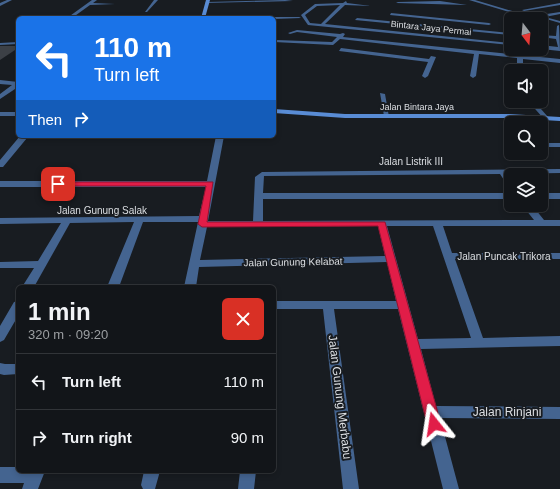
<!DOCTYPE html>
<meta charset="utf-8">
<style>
:root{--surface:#121519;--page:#1f2226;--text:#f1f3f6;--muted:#9c9fa2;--line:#313438}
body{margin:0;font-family:Helvetica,sans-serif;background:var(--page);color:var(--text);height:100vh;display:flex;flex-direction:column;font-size:15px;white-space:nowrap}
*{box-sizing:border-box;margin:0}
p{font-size:13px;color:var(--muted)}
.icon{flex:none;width:22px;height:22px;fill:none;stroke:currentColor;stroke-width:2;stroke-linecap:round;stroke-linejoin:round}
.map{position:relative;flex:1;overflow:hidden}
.details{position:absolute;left:16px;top:285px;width:260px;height:188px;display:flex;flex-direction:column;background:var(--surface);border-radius:6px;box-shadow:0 2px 6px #0003,0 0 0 1px var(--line)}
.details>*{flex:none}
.top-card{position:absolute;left:16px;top:16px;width:260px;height:122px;border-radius:6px;box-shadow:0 2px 6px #0003,0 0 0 1px var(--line);background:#1a73e8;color:#fff;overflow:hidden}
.needle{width:26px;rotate:164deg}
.controls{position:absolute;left:504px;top:12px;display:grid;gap:8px}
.controls a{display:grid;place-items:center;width:44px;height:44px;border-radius:6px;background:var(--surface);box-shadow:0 2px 6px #0003,0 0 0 1px var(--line);font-size:20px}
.pin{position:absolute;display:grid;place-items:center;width:34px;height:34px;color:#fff;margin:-17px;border-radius:8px;box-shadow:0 2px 6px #0006}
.me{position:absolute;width:44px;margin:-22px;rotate:345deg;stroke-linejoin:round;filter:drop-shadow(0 0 3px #0008)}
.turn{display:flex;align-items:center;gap:14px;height:84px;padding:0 12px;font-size:18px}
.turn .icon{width:52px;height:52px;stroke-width:2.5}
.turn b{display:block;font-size:28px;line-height:34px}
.then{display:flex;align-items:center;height:38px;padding:0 12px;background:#0003;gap:8px;font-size:15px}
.round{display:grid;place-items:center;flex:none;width:42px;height:42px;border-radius:6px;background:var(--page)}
.head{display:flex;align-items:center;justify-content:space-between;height:68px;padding:0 12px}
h1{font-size:24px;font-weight:600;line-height:30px}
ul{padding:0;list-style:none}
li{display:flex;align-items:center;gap:12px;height:56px;padding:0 12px;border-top:1px solid var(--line)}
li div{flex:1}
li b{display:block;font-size:15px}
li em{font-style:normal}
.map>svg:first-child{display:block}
.building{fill:#3c4046}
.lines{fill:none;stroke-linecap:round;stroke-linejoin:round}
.street{fill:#446490;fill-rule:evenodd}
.secondary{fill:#598cd5;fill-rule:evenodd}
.route{fill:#e11d48;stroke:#92132f}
.labels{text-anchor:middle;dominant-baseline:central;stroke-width:4;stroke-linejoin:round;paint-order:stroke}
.far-street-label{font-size:9px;fill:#dcdfe3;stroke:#181c21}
.street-label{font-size:10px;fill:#dcdfe3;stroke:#181c21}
.near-street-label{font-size:12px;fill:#dcdfe3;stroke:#181c21}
</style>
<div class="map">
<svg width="560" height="489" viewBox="0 0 560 489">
<rect width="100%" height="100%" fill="#181c21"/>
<path class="building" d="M0 46H18V48L0 60Z"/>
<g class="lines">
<path class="street" d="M7 0H12L0 6V3Z
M92 0H97L93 3 115 4 90 5 72 18H67Z
M154 0H158L147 12H145Z
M285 0 293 1 205 3 207 2Z
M469 0H475L539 19H532Z
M346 1 347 3 371 6 345 5 325 24 511 43V45L308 25 301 15 315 4 343 3ZM340 5 321 24 310 23 305 15 317 6Z
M440 1 467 5 396 3 398 2Z
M560 3V5L524 11 522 10Z
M560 12V14L545 17 560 21V23L529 14 531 13 540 15Z
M391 13 489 23 491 24 489 25 390 15Z
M274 17H299L301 18 274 19 272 18Z
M357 18 511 33V35L355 20Z
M559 25 560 51 541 49V45L558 47 556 39 541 37V35L556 36 557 26Z
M297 30 340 34 343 33 345 34 343 37 560 59V63L523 59V71H517V58L479 54 476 76 473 78 470 76 474 54 340 39 333 45 274 42 276 40 332 42 337 37 297 32 290 34 288 33Z
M18 42V44L0 45V43Z
M341 48 429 59 431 56 436 57 428 76 425 78 422 76 428 62 339 51Z
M0 80 18 82V87L0 99V94L12 85 0 84Z
M380 93 385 94 389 117 384 116Z
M528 101H534L548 117V119H544Z
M0 112H18V116H0Z
M20 136 27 138 3 167H0V160Z
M216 136H224L208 221H253L255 177 262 172 560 169V173L508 174 511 178V187L508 186 500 174 264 176 263 193H511V199H263V221L534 220 522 205H532L544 220H560V226H443L452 253H560V259H455L483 338 560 336V346L421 349 436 406 560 407V419L440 418 459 489H443L398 309H334L359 489H343L323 309H274V301H396L387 262 199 267 196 287H184L198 222H143L119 287H107L134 222 70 223 34 287H22L34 268H0V262L38 261 61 223 0 224V218L199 216 206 187H0V181H207ZM378 226 385 256 200 260 207 227ZM387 226H433L471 338 418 339Z
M541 143H560V147H541Z
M541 193H560V199H541Z
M18 301V316L4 340 0 342V326L14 302Z
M0 363 5 364H18V374L4 375 0 374Z
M0 467H18V471H45L38 489H22L24 483H0Z
M144 471H160L155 489H143L141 485Z
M240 471H256L254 489H238Z"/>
<path class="secondary" d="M206 0H210L205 18H201Z
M274 109 345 114H509L560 117V121L509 118H345L274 113Z"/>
</g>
<path class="route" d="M55 182H213L207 222H385L441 424 439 429 434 431 429 429 427 424 378 226 202 227 198 224 206 186H55Z"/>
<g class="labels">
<g class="far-street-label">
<text transform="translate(431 28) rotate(6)">Bintara Jaya Permai</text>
<text x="417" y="107">Jalan Bintara Jaya</text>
</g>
<g class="street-label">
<text x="411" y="161">Jalan Listrik III</text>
<text x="102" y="210">Jalan Gunung Salak</text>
<text x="504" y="256">Jalan Puncak Trikora</text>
<text transform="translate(293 262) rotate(-1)">Jalan Gunung Kelabat</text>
</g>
<g class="near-street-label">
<text transform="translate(340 397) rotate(83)">Jalan Gunung Merbabu</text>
<text x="507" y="412">Jalan Rinjani</text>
</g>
</g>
</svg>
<div class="controls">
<a><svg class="needle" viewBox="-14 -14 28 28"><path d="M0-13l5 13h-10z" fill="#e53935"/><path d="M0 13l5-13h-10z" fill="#9c9fa2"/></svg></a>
<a><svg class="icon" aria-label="sound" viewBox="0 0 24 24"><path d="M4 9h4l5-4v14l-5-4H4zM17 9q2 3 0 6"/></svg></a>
<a><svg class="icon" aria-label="search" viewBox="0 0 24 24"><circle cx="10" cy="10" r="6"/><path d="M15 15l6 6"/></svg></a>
<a><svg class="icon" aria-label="layers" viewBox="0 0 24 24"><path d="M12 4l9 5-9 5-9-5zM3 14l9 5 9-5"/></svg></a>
</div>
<div class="pin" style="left:58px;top:184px;background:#d93025"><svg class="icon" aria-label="arrive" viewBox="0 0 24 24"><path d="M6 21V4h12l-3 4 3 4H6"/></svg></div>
<svg class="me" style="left:434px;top:424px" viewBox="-20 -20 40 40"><path d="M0-17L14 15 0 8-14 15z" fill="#e11d48" stroke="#fff" stroke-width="4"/></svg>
<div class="top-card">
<div class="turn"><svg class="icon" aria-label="left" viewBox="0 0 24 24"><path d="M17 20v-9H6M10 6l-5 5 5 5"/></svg><div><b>110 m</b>Turn left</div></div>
<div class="then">Then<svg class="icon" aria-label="right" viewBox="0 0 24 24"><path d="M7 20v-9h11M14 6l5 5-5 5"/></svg></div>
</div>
<section class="details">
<div class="head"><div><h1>1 min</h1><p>320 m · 09:20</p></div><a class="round" style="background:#d93025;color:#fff"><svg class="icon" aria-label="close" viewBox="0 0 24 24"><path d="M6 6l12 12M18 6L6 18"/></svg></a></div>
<ul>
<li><svg class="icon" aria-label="left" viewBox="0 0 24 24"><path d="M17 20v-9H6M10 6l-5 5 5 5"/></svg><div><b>Turn left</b></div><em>110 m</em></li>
<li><svg class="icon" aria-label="right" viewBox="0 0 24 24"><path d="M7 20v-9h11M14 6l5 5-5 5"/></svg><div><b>Turn right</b></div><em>90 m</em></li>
</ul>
</section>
</div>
